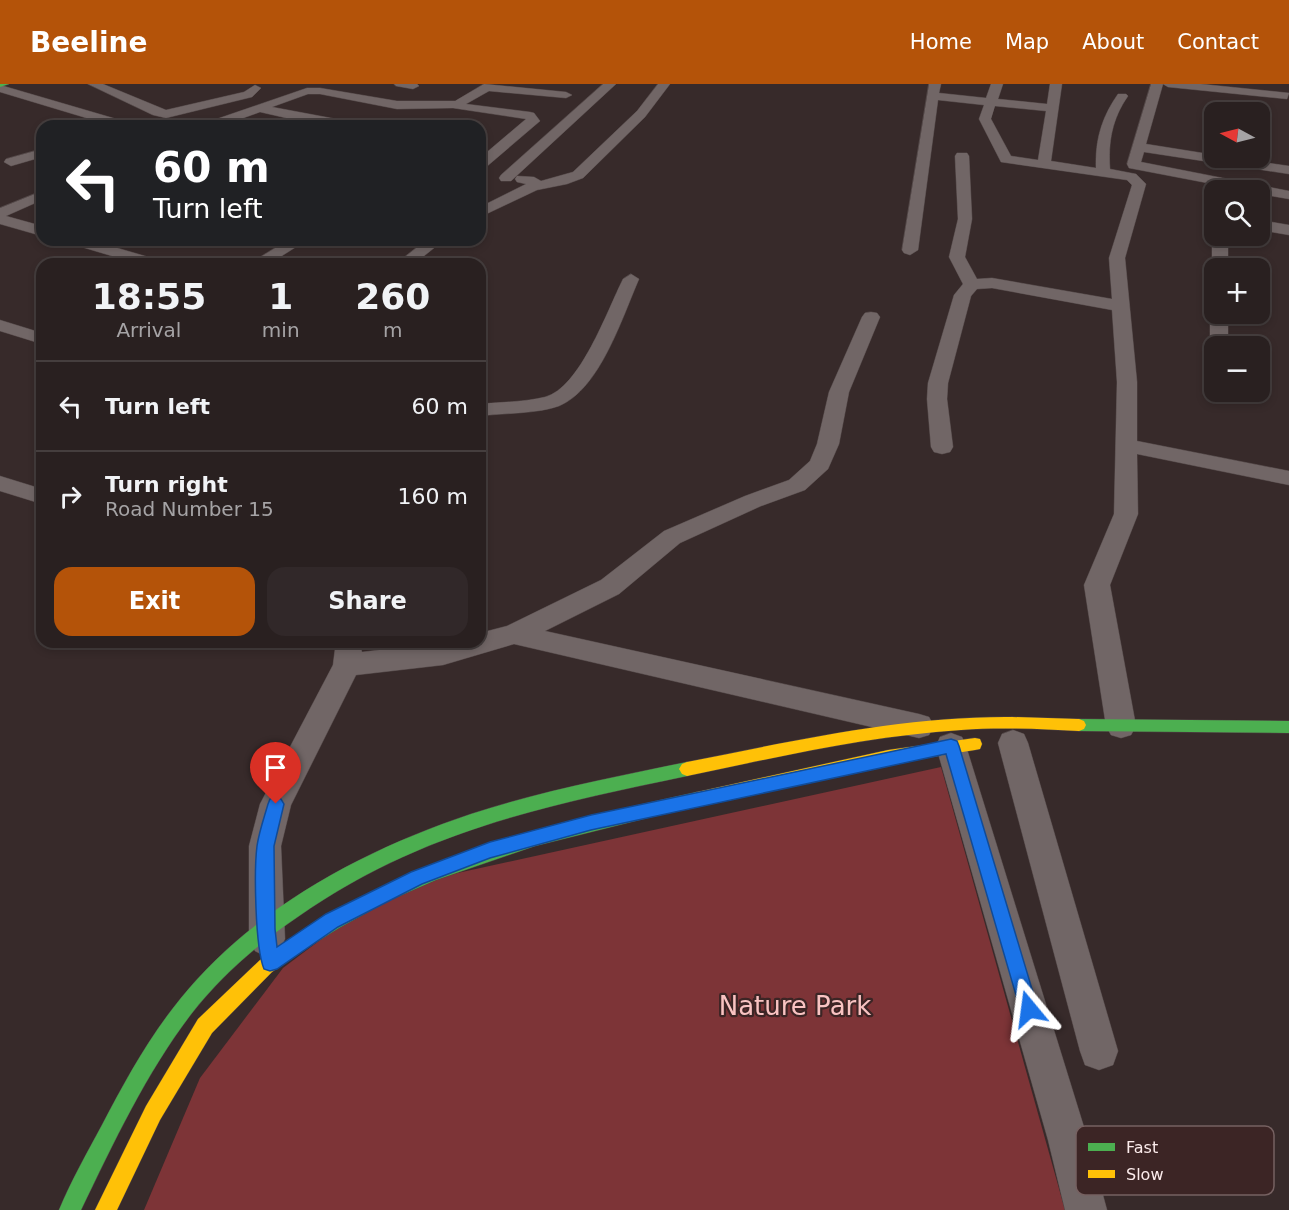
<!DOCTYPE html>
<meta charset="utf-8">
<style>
:root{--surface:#292020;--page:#312829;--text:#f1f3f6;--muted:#a5a3a5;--line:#453e3e;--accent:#b45309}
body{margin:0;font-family:"DejaVu Sans",sans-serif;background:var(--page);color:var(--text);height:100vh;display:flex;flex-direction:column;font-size:22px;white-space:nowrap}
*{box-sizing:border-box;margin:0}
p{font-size:20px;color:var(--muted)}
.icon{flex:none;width:33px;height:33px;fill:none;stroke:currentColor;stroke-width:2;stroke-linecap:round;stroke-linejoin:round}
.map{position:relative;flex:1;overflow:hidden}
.drawer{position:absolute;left:36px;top:174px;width:450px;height:390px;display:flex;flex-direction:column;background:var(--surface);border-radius:18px;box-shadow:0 3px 9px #0003,0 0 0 2px var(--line)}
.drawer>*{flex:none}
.banner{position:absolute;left:36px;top:36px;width:450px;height:126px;border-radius:18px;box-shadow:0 3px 9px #0003,0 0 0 2px var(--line);background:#202124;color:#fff;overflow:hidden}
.needle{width:39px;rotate:277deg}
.fabs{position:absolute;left:1204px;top:18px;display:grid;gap:12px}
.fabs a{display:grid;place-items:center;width:66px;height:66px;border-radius:12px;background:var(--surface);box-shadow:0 3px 9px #0003,0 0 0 2px var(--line);font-size:30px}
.pin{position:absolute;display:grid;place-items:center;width:51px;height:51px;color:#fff;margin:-62px -26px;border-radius:50% 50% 50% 0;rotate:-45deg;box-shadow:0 0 6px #0007}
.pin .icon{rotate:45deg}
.me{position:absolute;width:66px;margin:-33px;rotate:344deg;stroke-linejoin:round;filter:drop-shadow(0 0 4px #0008)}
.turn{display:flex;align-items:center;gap:21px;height:126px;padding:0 18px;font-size:27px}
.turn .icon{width:78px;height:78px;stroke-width:2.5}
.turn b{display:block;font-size:42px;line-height:51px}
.eta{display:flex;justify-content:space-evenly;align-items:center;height:102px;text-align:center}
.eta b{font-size:36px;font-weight:800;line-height:42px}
.primary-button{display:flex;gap:12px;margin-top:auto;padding:12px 18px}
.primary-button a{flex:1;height:69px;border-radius:18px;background:var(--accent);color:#fff;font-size:24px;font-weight:800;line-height:69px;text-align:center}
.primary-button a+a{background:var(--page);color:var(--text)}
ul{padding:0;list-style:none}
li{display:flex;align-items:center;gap:18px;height:90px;padding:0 18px;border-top:2px solid var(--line)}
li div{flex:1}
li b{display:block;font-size:22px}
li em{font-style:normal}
header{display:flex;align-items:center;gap:36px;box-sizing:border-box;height:84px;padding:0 30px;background:var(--accent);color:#fff}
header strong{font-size:28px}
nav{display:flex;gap:33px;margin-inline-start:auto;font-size:21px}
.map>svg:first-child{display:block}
.green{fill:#7d3437}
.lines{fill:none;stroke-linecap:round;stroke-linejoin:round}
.street-casing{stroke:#524747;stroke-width:1}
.fast-casing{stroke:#524747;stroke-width:1}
.slow-casing{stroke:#524747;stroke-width:1}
.street{fill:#716666;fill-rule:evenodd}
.fast{fill:#4caf50;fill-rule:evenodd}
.slow{fill:#ffc107;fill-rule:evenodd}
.route{fill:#1a73e8;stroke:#114b97;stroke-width:1.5}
.labels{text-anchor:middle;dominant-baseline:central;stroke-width:4.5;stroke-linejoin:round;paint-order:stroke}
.near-park-label{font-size:26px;fill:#f9c3c2;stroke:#3c2525}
.key{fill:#3c2525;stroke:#766161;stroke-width:1.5}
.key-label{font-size:16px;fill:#fcecec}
</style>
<header>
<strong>Beeline</strong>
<nav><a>Home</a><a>Map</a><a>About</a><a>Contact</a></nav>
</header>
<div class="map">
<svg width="1289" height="1126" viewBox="0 0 1289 1126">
<rect width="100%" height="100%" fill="#372a2a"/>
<path class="green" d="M941 683 1065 1126H144L200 994 283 884 389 804Z"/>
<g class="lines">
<defs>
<path id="street" d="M88 0H103L166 26 244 8 255 1 261 4 252 13 166 34 153 31Z
M394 0H417L419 2 413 5 396 2Z
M484 0 566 8 572 11 566 14 489 7 466 20 530 28 534 29 540 37 485 84 480 85V74L526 35 453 24 397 25 320 10H308L272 23 352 38 358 42 317 41 260 28 221 42H203L205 39 307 4H320L397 17H455Z
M603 0H616L511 97H501L499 94 501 91Z
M658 0H670L645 33 583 94 567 100 537 106 480 133V123L526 100 517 98 515 95 517 92 534 93 541 97 573 88 637 27Z
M929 0H941L939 9 986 14 991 0H1003L998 15 1047 20 1050 0H1062L1051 77 1096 84C1095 55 1102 33 1118 10H1126L1128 12C1112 35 1108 58 1110 85L1136 90 1146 100 1125 174 1137 298V357L1289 387V401L1137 370 1138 430 1110 501 1136 642 1131 651 1121 654 1111 651 1106 642 1084 501 1114 430 1117 298 1112 226 992 204 977 205 971 212 948 299 947 315 953 363 950 368 942 370 934 368 931 363 927 315 928 299 954 211 963 200 949 173 958 135 955 72 957 69H967L969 72 972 135 965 173 977 195 992 194 1112 215 1109 174 1132 101 1127 96 1001 78 979 35 984 21 938 16 918 166 910 171 904 169 902 166ZM995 22 1046 27 1038 76 1011 72 991 35Z
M1151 0H1201L1289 9 1287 15 1168 3 1163 0 1146 60 1215 71V74H1233L1289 82V90L1144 68 1141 78 1289 107V115L1260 110V106H1244L1129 84 1127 80Z
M0 1 130 39 132 42H113L0 8Z
M42 65V73L11 82 4 78 6 75Z
M42 107V116L6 132 42 142V152L0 140V124Z
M1260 136 1289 141V151L1260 146Z
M1215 149V152H1228V184H1215V188L1212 184V152Z
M65 156H90L162 177 164 180H139L68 159Z
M288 156H307L269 180H249Z
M426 156H444L414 180H396Z
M631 190 639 195C622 234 600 305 559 322 537 330 503 329 480 332V320C501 318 525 318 545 313 580 304 607 227 623 195Z
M1213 226H1215V230H1228V262H1215V267L1210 262V230Z
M871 228 877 229 880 233 849 308 839 360 828 385 805 406 761 422 680 459 619 510 545 547 919 630 929 633 934 642 929 651 919 654 514 560 443 581 356 591 291 721 281 762 285 855 279 867 267 873 255 867 249 855V762L260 720 333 581 335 565 332 558H359L362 568 448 558H480V549L507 542 601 496 664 447 745 412 789 396 810 377 817 360 829 308 862 233 865 229Z
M0 236 42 249V260L0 247Z
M0 392 42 405V420L0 407Z
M1013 646 1024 650 1028 659 1118 967 1113 981 1099 986 1085 981 1080 967 998 659 1002 650Z
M951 649 962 653 966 662 1088 1056 1107 1126H1065L1048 1056 936 662 940 653Z"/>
<path id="fast" d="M0 0H9L0 3Z
M1079 635 1289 637V649L1079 647 1074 645 1072 641 1074 637Z
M687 678 692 680 695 685 692 690 687 692C544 722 421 747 299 832 259 859 222 891 192 929 146 989 114 1058 81 1126H59C71 1097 87 1069 102 1041 125 997 149 953 181 914 254 824 363 766 471 730 541 707 615 693 687 678Z
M697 708 703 710 705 715 703 720 535 762 436 796 388 817 339 844 291 874 285 877 279 874 276 868 279 862C311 841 343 821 378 805 480 758 588 732 697 708Z"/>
<path id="slow" d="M1012 633 1079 635 1084 637 1086 641 1084 645 1079 647C1040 645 1000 643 961 646 868 652 778 673 687 692L682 690 679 685 682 680 687 678C794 657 902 632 1012 633Z
M975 654 980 655 982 660 980 665 975 666 888 680 697 722 691 720 689 715 691 710 697 708 888 666Z
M285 859 291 862 294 868 291 874 272 888 212 949 160 1036 117 1126H95L146 1022 198 935 260 876Z"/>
</defs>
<use href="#street" class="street-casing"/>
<use href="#fast" class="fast-casing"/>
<use href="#slow" class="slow-casing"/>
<use href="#street" class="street"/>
<use href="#fast" class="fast"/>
<use href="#slow" class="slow"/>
</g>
<path class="route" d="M951 655 957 657 959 662 1038 925 1036 931 1029 934 1022 931 1020 925 946 670 591 746 490 774 422 800 338 843 277 885 270 887 264 885C255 863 254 786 257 762 259 748 264 734 268 720L270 715 276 713 281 715 284 720 274 762 275 845 277 863 326 830 411 788 490 758 591 731Z"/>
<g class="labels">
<g class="near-park-label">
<text x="795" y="922">Nature Park</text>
</g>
</g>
<rect x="1076" y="1042" width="198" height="69" rx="9" class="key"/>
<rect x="1088" y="1059" width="27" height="8" fill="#4caf50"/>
<rect x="1088" y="1086" width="27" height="8" fill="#ffc107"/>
<g class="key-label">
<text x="1126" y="1069">Fast</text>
<text x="1126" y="1096">Slow</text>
</g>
</svg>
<div class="fabs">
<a><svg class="needle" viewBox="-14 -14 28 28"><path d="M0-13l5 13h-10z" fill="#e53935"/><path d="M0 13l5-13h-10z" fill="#a5a3a5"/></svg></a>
<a><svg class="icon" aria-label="search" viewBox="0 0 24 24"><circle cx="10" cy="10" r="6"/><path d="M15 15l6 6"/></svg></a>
<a>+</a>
<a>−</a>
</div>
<div class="pin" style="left:276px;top:720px;background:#d93025"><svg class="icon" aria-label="arrive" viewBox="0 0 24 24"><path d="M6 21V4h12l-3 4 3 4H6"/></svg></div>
<svg class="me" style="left:1029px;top:925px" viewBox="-20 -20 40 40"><path d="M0-17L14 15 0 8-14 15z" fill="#1a73e8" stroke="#fff" stroke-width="4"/></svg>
<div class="banner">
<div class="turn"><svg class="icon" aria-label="left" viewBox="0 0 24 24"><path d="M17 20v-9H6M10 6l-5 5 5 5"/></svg><div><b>60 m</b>Turn left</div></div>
</div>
<section class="drawer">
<div class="eta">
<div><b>18:55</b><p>Arrival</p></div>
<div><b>1</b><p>min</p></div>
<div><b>260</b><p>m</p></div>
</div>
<ul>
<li><svg class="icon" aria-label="left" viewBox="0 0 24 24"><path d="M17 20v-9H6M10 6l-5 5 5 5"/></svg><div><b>Turn left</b></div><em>60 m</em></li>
<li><svg class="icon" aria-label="right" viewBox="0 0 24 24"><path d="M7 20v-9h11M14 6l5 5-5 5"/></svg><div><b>Turn right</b><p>Road Number 15</p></div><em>160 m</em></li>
</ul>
<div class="primary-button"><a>Exit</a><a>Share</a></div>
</section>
</div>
